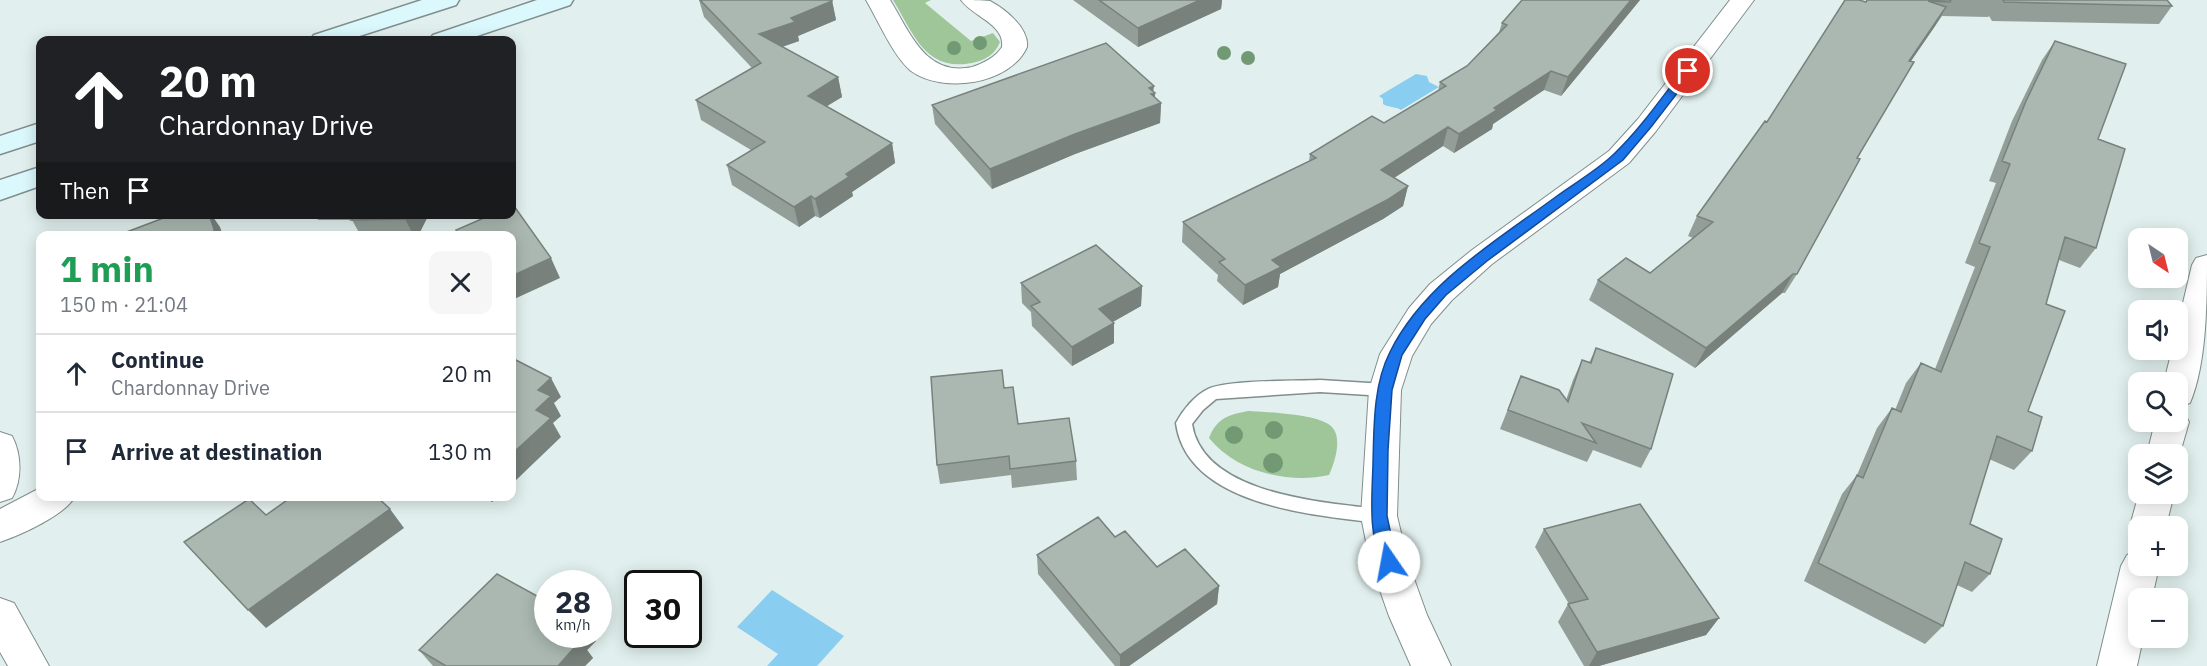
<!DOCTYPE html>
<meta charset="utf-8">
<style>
:root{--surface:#fff;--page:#f6f6f7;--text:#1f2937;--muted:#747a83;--line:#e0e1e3}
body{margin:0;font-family:"IBM Plex Sans",sans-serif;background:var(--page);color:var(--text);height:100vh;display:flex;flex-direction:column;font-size:22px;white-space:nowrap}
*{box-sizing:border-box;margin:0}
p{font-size:20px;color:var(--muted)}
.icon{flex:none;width:33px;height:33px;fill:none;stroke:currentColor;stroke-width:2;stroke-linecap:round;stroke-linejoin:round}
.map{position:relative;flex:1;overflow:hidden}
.panel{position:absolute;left:36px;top:231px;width:480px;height:270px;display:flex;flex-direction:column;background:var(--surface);border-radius:12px;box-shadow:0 3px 15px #0003}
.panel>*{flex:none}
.guide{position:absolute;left:36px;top:36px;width:480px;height:183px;border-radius:12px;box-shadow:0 3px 15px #0003;background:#202124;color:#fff;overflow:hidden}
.needle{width:39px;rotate:145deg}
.tools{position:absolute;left:2128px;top:228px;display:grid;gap:12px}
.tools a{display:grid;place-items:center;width:60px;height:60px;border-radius:12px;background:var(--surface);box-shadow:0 3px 15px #0003;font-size:30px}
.speed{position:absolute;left:534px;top:570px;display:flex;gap:12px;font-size:30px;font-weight:700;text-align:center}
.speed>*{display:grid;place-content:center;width:78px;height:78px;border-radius:50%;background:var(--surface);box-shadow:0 3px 15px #0003;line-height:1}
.speed small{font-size:15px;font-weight:400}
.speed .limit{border:3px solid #111;border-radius:9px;background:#fff;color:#111}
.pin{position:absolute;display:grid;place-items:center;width:51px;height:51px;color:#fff;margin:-26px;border:3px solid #fff;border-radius:50%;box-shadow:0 2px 6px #0007}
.me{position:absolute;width:66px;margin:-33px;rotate:348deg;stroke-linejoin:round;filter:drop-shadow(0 0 4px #0008)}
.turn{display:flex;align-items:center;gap:21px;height:126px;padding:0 24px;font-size:27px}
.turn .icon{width:78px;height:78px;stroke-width:2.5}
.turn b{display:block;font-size:42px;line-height:51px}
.then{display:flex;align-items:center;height:57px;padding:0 24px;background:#0003;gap:12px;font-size:22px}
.round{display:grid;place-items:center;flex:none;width:63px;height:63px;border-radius:12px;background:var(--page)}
.summary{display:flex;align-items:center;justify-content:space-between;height:102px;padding:0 24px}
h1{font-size:36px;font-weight:800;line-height:45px;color:#1e9e55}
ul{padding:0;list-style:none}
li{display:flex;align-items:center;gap:18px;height:78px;padding:0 24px;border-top:2px solid var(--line)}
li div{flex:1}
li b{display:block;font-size:22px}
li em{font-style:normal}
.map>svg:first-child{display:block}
.green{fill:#9ec699}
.water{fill:#89cdf1}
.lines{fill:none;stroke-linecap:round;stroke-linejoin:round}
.service-casing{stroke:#808e8d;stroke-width:3}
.minor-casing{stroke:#808e8d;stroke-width:2}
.secondary-casing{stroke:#808e8d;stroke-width:3}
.service{fill:#fff;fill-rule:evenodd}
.minor{fill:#fff;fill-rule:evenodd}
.secondary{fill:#dbf8fd;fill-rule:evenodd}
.tree{fill:#719a74}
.wall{fill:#939e98}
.shaded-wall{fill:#78817c}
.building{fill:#abb8b1;stroke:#78817c;stroke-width:1.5}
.route{fill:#1a73e8;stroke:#114b97;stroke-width:1.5}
</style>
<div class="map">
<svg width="2207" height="666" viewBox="0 0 2207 666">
<rect width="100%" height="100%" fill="#e1f0ee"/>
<path class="green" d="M893 0H931L925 3 971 41 993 33 1000 42C995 54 986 60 972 63 925 72 914 34 893 0Z
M1248 411C1266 412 1318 414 1331 426 1343 437 1335 462 1329 475 1288 484 1236 472 1209 438 1217 418 1228 415 1248 411Z"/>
<path class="water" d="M1416 74 1427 76 1429 82 1439 87 1401 110C1395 106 1389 108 1383 104V99L1379 96Z
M772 590 844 636 817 666H767L778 654 737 627Z"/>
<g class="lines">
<defs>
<path id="service" d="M1320 380 1385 384 1391 386 1393 390 1391 394 1385 396 1320 392 1216 399 1203 410 1192 424C1203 495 1323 502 1379 509L1385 511 1388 516 1385 521 1379 523C1314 515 1187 506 1176 423 1183 410 1195 395 1208 389 1228 380 1295 381 1320 380Z"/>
<path id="minor" d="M866 0H890C910 32 925 77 972 67 982 64 996 57 1002 47 1005 24 973 17 961 0 970 0 982 0 990 1 1005 9 1029 28 1027 47 1010 85 943 94 911 71 893 56 878 20 866 0Z
M1730 0H1754L1656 131 1629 163 1492 264 1452 300 1431 324 1412 356 1401 390 1397 516 1408 562 1427 615 1451 666H1411L1389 616 1370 562 1361 516 1369 390 1380 354 1409 308 1430 284 1472 250 1609 151 1638 119Z
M2207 255C2207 300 2207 363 2190 403L2178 407V382H2164L2172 350H2178V324L2192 265 2196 258Z
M2178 411 2184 413 2189 422 2178 460V454H2147L2155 422H2178Z
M0 432 12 436C22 455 22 480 12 498L0 502Z
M40 488V496H75C66 515 20 535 0 542V509Z
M2139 493 2174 494 2166 526H2139V538L2135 537 2130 526Z
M2139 550V566H2159L2152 598H2139V638H2143L2137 666H2097L2121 566 2127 555Z
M0 598 14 603 49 666H8L0 652Z"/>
<path id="secondary" d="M422 0H459L456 5 347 40H310L314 35Z
M537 0H573L570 5 465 40H429L433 35Z
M40 123V141L0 154V136Z
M40 167V186L0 200V180Z"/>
</defs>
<use href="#service" class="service-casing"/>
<use href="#minor" class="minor-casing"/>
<use href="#secondary" class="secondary-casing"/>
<use href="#service" class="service"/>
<use href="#minor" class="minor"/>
<use href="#secondary" class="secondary"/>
</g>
<g class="tree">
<circle cx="980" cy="43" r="7"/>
<circle cx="954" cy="48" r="7"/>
<circle cx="1224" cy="53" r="7"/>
<circle cx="1248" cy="58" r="7"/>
<circle cx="1274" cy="430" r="9"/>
<circle cx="1234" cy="435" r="9"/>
<circle cx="1273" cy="463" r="10"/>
</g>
<path class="wall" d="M699 0H832L836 20 798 36 799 41 782 47 838 77 842 97 827 106 892 143 895 163 852 192 853 196 820 218 815 216 799 227 732 185 727 165 751 150 701 120 696 100 752 68 704 17Z
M1073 0H1222L1221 9 1138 47Z
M1640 0 1561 96 1544 90 1493 124 1492 129 1454 153 1443 146 1394 178 1408 186 1403 206 1383 219 1280 274 1278 287 1243 305 1217 281 1218 275 1182 242 1183 222 1309 161 1310 154 1384 123 1438 91 1440 82 1467 66 1499 32 1502 23Z
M1867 0H2167L2172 6 2159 24 1992 21 1989 16 1988 17 1942 16 1911 61 1858 158 1797 274 1785 293H1782L1695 368 1589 300 1598 280 1650 273 1693 238 1688 236 1697 216 1767 122Z
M2055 41 2098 139 2096 248 2080 268 2059 260 2046 304 2028 411 2032 451 2014 470 1989 459 1970 524 1990 574 1972 592 1957 585 1943 626 1925 644 1804 581 1842 494 1857 475 1877 428 1892 408 1895 410 1906 383 1921 363 1935 369 1975 267 1965 263 1996 183 1989 181 2012 121 2042 60Z
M1153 91 1155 93V98L1161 103 1160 123 1075 154 992 189 935 124 932 105Z
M314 214H429L418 236H361L352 220H318Z
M1021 283 1142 286 1141 306 1113 322 1114 343 1072 366 1032 326 1031 312 1022 303Z
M1596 348 1651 449 1641 468 1593 450 1587 462 1500 429 1521 376 1566 400 1573 380 1582 360 1589 363Z
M1004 388 1018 424 1076 461 1077 480 1012 488 1011 475 940 484 937 465Z
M482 496H498L492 502Z
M1544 529 1719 618 1706 635 1599 666H1584L1558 622 1568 604H1569L1535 547Z
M1115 537 1157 567 1219 586 1217 604 1129 666H1115L1038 574 1037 555Z
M548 634H592L596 641 587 650 593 658 585 666H433L419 650Z"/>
<path class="shaded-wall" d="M1200 0H1222L1221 9 1138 47V28Z
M1631 0H1640L1561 96 1568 77Z
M832 1 836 20 798 36 799 41 764 53 759 34 791 18Z
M1946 7 1935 26 1898 80 1909 61Z
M1551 71 1544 90 1493 124 1492 129 1454 153 1459 134 1494 108Z
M838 77 842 97 812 115 808 96Z
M1154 86 1153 93H1155V105L1161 103 1160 123 1075 154 992 189 990 169Z
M1448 127 1443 146 1377 189 1381 170Z
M892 143 895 163 852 192 853 196 820 218 815 199 846 174Z
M1408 186 1403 206 1383 219 1280 274 1278 287 1243 305 1245 285 1272 260Z
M811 196 815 216 799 227 794 207Z
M209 214H211L220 227 223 236H214Z
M408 214H429L418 236H414L405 219Z
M551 258 560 278 512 300V276Z
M1793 274 1782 293 1695 368 1706 348Z
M1142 286 1141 306 1100 329 1099 309Z
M1114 323V343L1072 366V347Z
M551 378 561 397 554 403 561 416 553 423 561 437 512 484V454L536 410 538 390Z
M488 496H498L492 502Z
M390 509 404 528 266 628 248 610Z
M1219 586 1217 604 1129 666H1120V655Z
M1719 618 1706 635 1599 666H1589L1597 652Z
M574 634H592L596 641 587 650 593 658 585 666H558Z"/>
<path class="building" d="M700 0H832V1L791 18 795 22 759 34 838 77 808 96 892 143 846 174 849 177 815 199 811 196 794 207 727 165 765 142 696 100 761 63Z
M1099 0H1200L1138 28Z
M1522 0H1631L1568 77 1551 71 1494 108 1497 110 1459 134 1448 127 1381 170 1408 186 1387 200 1272 260 1281 267 1245 285 1219 262 1225 259 1183 222 1316 158 1310 154 1372 116 1384 123 1446 86 1440 82 1467 66 1507 25 1502 23Z
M1845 0H1859L1866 2 1867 0H1951L1950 2 1928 1 1946 7 1909 61 1914 62 1857 158 1860 159 1797 274H1793L1706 348 1598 280 1626 258 1650 273 1713 222 1697 216 1765 121 1767 122Z
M2003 0H2167L2172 6 2004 2Z
M2055 41 2126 64 2098 139 2125 149 2096 248 2065 237 2046 304 2065 311 2028 411 2042 417 2032 451 1997 436 1970 524 2002 539 1990 574 1965 562 1943 626 1818 563 1857 475 1863 478 1892 408 1901 412 1921 363 1941 372 1990 247 1979 243 2010 164 2002 161 2026 101Z
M1106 43 1154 86 1149 88 1155 93 1151 94 1161 103 1075 134 990 169 932 105Z
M514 206 551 258 512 276V236H459L456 230 493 214H512V207Z
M174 214H209L214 229V236H116Z
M355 214H408L405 219 351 220Z
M1096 245 1142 286 1099 309 1114 323 1072 347 1031 306 1040 302 1021 283Z
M1596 348 1673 374 1651 449 1582 423 1596 443 1508 410 1521 376 1559 390 1568 402 1582 360 1591 363Z
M512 358 551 378 538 390 551 396 536 410 551 418 512 454Z
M1002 370 1004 388 1013 387 1018 424 1069 418 1076 461 1010 469 1009 456 937 465 931 377Z
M293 496H376L390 509 248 610 184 542 249 499 266 515Z
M1640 504 1719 618 1597 652 1568 604 1588 599 1544 529Z
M1098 517 1115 537 1125 531 1157 567 1185 549 1219 586 1120 655 1037 555Z
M497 574 548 602V634H574L573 635 581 640 558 666H446L419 650Z"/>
<path class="route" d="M1688 68 1693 71 1692 74 1651 127 1623 160 1487 261 1446 295 1425 319 1402 355 1392 390 1388 450 1387 516 1397 562 1394 567 1389 569 1383 567C1368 536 1372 497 1373 464 1374 428 1373 385 1390 352 1424 283 1496 241 1557 196 1576 182 1598 170 1615 153 1641 128 1662 97 1684 69Z"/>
</svg>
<div class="tools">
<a><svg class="needle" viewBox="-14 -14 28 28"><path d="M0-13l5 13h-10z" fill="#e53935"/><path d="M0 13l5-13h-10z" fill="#747a83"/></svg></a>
<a><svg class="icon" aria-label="sound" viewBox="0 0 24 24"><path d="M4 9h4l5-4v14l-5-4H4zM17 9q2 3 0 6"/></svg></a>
<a><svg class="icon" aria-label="search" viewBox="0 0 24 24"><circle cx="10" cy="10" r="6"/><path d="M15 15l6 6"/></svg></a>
<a><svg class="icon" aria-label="layers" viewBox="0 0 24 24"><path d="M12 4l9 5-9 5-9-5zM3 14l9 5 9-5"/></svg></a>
<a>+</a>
<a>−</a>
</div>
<div class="speed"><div>28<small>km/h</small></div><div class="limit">30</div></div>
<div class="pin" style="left:1688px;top:71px;background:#d93025"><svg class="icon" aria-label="arrive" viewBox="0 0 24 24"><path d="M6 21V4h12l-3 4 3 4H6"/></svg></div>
<svg class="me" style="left:1389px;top:562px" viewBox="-20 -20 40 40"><circle r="19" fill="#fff"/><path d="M0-13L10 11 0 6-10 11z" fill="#1a73e8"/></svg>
<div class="guide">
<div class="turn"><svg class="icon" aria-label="ahead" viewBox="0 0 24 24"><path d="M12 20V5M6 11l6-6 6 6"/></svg><div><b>20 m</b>Chardonnay Drive</div></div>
<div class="then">Then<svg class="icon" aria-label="arrive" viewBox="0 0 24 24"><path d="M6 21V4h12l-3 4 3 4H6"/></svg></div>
</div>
<section class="panel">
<div class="summary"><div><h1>1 min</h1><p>150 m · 21:04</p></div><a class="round"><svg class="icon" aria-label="close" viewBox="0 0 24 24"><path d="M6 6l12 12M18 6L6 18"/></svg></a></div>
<ul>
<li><svg class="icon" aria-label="ahead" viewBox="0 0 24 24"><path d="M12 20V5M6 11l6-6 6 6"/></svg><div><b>Continue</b><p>Chardonnay Drive</p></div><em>20 m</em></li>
<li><svg class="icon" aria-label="arrive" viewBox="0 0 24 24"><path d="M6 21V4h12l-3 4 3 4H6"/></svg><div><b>Arrive at destination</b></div><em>130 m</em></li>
</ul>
</section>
</div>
